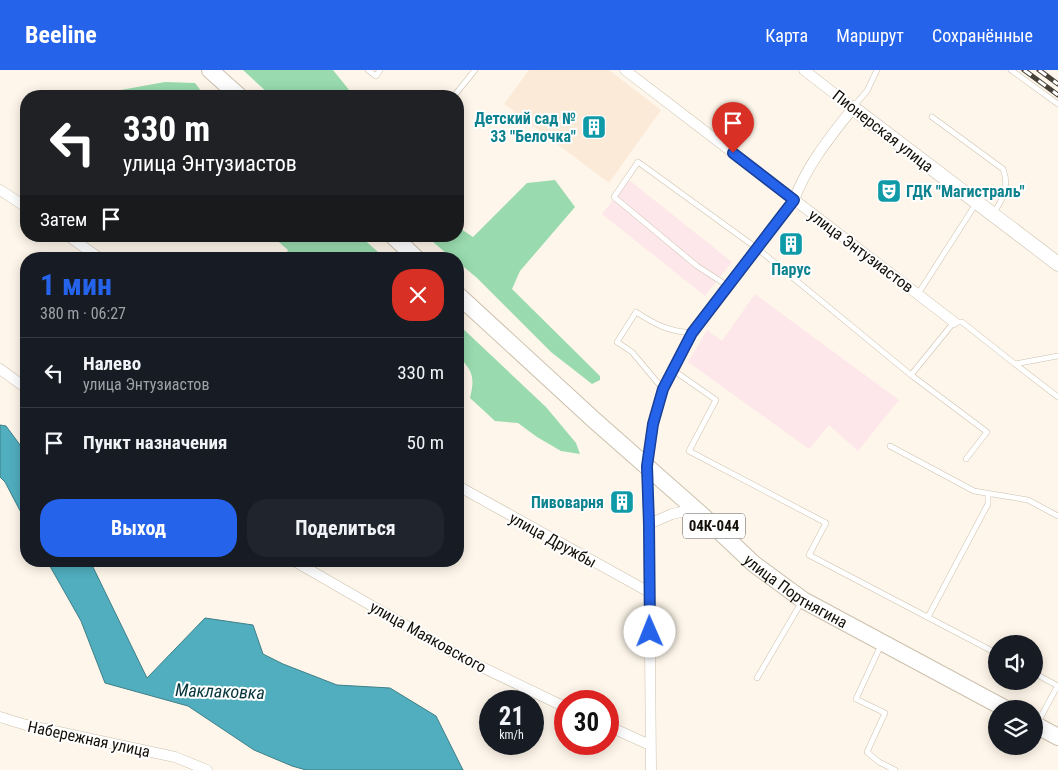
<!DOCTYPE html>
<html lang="ru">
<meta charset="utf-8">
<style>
:root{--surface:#171b24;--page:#20242c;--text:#f1f3f6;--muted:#9ea1a6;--line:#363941;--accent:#2563eb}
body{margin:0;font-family:"Roboto Condensed",sans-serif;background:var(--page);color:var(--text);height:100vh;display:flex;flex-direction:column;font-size:19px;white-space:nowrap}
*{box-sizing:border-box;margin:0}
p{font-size:16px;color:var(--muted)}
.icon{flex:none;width:28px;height:28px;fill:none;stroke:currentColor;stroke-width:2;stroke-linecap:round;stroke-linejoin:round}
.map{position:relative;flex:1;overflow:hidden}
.details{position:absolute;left:20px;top:182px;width:444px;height:315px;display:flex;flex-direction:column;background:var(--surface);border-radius:20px;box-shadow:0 2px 12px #0003}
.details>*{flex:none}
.hud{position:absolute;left:20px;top:20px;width:444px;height:152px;border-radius:20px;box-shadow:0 2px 12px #0003;background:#202124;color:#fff;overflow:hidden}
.fabs{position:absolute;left:988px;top:565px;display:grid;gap:10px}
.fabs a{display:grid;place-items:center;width:55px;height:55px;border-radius:50%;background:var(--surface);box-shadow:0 2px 12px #0003;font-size:25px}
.speed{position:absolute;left:479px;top:620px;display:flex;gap:10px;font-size:25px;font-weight:700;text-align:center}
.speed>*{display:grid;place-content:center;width:65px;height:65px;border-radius:50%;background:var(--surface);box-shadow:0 2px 12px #0003;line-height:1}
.speed small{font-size:12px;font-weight:400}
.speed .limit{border:8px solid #d22;background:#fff;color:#111}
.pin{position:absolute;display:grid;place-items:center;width:42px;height:42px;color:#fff;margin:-51px -21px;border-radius:50% 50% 50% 0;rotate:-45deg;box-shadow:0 0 5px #0007}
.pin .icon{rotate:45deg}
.me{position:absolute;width:55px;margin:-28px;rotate:359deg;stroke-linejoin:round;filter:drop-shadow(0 0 4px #0008)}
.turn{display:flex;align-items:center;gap:18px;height:105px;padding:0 20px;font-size:22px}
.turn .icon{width:65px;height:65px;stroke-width:2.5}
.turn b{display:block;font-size:35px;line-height:42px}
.then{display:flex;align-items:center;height:48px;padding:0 20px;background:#0003;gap:10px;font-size:19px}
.round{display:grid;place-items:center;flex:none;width:52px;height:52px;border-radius:20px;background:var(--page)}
.head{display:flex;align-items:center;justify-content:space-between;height:85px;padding:0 20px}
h1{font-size:30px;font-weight:700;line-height:38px;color:var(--accent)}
.action{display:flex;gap:10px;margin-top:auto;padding:10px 20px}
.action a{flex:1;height:58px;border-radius:20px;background:var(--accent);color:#fff;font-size:20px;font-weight:700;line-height:58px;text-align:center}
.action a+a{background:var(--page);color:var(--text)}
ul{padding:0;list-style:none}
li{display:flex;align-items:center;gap:15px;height:70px;padding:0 20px;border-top:1px solid var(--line)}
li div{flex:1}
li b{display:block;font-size:19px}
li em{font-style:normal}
header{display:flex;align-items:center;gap:30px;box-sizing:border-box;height:70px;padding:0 25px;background:var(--accent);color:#fff}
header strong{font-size:24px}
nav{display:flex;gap:28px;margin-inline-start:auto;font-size:18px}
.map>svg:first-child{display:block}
.industrial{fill:#fde7ea}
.education{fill:#fcead9}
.forest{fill:#99dbae}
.water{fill:#50aebe;stroke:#3e7f88}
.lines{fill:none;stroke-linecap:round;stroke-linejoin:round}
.service-casing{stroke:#ccc1ad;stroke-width:6}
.minor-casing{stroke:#ccc1ad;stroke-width:11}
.tertiary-casing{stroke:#ccc1ad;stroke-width:15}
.primary-casing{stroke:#ccc1ad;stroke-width:18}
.service{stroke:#fff;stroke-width:5}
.minor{stroke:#fff;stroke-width:10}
.tertiary{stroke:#fff;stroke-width:14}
.primary{stroke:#fff;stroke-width:16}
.rail-casing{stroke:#464139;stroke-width:5}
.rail{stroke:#fff;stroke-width:3;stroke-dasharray:9;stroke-linecap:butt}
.route-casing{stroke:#184099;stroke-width:12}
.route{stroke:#2563eb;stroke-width:9}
.labels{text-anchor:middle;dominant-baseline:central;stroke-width:4;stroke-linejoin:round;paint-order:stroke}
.shield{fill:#fff;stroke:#5a5853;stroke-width:1}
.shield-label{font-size:15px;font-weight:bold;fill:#141009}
.culture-label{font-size:16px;font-weight:bold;fill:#0d838f;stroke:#fff;text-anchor:end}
.street-label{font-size:16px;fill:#141009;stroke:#fff}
.water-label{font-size:18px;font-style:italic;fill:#06353b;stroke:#fff}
</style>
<header>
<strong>Beeline</strong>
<nav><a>Карта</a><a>Маршрут</a><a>Сохранённые</a></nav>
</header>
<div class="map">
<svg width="1058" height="700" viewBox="0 0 1058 700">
<rect width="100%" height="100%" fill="#fef6ea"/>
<path class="industrial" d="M629 110 732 192 705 226 602 144Z
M755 224 899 330 858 381 829 355 809 379 688 292 707 260 722 271Z"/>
<path class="education" d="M529 0H609L661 40 609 113 504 34Z"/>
<path class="forest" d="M243 0H333L354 26H271Z
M165 12 195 13 205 26H104L115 21Z
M555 110 575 137 520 201 512 219 600 306V310L592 314 551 282 477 208 458 192V189H453L426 166H458V157L473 167 527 113Z
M272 166H360L386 189H284L288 180Z
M458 254 546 337 576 373 580 384 561 381 537 367 518 353 495 351 470 328C475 307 473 301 458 286Z"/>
<path class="water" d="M0 355 6 356 26 383V452L5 412 0 407Z
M47 491H90L147 608 205 548 253 555 263 584 283 594 337 615 390 618 436 646 463 700H306L292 696 254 680 188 636 105 613 81 551Z"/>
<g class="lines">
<defs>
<path id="service" d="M368 0 376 6 380 0
M1011 0 1058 34
M454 26 475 0
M853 37 867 21 877 0
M932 47 1003 99C1010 117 1003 129 993 144
M728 216 697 196 614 127 638 92 758 179 911 305 987 362 966 389
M918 224 977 132
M1015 294 1058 327
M673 300 716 330 689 381 826 453 809 485 996 583
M911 305 954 252H962L1015 294 1058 286
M663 319 632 282 617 272 636 242C656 255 668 261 692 263
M890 376 974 421 1028 430 1058 446
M928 547 988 434V423
M881 575 856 629 885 643 867 682 879 692 895 700
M1034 603 1058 616
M757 608 801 533
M1037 654 1058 615"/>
<path id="minor" d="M625 0 954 252
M0 120 26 137
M68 166 101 189
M0 299 26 318
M458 416 649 522
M649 454 672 444 695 439
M294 491 459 586 565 637
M0 647 26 655 175 687 207 700
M608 656 650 675
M651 700 649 454 647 396 653 354 663 319 692 263 794 130C807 95 830 67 853 38L804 0"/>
<path id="tertiary" d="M853 38 1058 194"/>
<g id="primary">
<path d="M210 0 239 26"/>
<path d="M393 166 417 189"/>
<path id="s1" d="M458 225 594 350 703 446 754 494 803 530 1006 639"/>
<path d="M1034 654 1058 667"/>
</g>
</defs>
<use href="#service" class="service-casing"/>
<use href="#minor" class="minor-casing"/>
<use href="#tertiary" class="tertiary-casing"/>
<use href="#primary" class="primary-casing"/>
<use href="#service" class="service"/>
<use href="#minor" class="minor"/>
<use href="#tertiary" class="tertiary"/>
<use href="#primary" class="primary"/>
<defs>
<path id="rail" d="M1024 0 1058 25
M1039 0 1058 14"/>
</defs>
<use href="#rail" class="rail-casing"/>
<use href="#rail" class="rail"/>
</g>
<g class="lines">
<defs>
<path id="route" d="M650 562 649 454 647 396 653 354 663 319 692 263 794 130 733 83"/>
</defs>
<use href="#route" class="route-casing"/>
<use href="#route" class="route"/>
</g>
<defs>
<symbol id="building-square" viewBox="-11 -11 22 22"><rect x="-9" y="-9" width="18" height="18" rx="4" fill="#0f9aa8" stroke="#fff"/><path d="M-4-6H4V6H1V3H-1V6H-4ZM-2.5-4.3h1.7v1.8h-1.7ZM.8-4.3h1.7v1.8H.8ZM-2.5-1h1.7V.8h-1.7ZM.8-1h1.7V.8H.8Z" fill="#fff"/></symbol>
<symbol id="theatre-square" viewBox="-11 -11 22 22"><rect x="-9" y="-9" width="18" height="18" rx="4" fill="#0f9aa8" stroke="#fff"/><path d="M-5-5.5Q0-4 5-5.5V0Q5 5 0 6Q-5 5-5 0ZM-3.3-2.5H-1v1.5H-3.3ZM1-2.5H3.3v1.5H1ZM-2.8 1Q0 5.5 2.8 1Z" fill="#fff"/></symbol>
</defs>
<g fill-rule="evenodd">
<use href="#building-square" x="580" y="43" width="28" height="28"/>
<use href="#theatre-square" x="875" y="107" width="28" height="28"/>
<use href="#building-square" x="777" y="160" width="28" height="28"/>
<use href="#building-square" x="608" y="418" width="28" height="28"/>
</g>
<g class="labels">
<rect class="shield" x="683" y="443.5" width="62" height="25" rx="4"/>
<g class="shield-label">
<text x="714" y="456">04К-044</text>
</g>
<g class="culture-label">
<text x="576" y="48">Детский сад №<tspan x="576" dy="18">33 "Белочка"</tspan></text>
<text x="906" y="121" text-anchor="start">ГДК "Магистраль"</text>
<text x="791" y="199" text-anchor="middle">Парус</text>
<text x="604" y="432">Пивоварня</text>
</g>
<g class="street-label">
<text transform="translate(883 61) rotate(38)">Пионерская улица</text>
<text transform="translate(861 181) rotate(37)">улица Энтузиастов</text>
<text transform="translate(553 470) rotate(29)">улица Дружбы</text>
<text stroke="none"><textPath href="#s1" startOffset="450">улица Портнягина</textPath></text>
<text transform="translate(428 567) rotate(29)">улица Маяковского</text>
<text transform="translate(89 669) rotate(12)">Набережная улица</text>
</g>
<g class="water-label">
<text transform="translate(220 621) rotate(2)">Маклаковка</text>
</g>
</g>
</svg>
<div class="fabs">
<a><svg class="icon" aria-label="sound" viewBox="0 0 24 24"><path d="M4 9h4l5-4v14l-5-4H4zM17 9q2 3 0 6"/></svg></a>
<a><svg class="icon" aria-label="layers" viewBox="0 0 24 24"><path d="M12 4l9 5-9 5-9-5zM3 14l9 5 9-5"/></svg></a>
</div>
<div class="speed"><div>21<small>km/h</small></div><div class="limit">30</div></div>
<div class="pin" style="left:733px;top:83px;background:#d93025"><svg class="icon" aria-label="arrive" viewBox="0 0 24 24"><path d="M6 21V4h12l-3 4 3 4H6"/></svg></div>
<svg class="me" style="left:650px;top:562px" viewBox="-20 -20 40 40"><circle r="19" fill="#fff"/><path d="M0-13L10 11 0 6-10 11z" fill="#2563eb"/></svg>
<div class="hud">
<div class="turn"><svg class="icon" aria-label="left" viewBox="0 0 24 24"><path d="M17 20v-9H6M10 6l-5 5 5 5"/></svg><div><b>330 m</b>улица Энтузиастов</div></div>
<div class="then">Затем<svg class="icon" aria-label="arrive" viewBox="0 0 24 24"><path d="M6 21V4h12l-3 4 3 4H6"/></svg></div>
</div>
<section class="details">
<div class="head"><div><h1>1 мин</h1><p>380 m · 06:27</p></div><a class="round" style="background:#d93025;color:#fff"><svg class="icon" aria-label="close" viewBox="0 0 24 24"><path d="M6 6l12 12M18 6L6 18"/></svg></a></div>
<ul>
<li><svg class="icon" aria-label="left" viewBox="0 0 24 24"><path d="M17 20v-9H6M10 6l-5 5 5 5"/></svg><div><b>Налево</b><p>улица Энтузиастов</p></div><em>330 m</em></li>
<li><svg class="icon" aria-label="arrive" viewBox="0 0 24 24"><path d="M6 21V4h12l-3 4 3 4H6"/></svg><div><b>Пункт назначения</b></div><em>50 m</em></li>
</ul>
<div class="action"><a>Выход</a><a>Поделиться</a></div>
</section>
</div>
